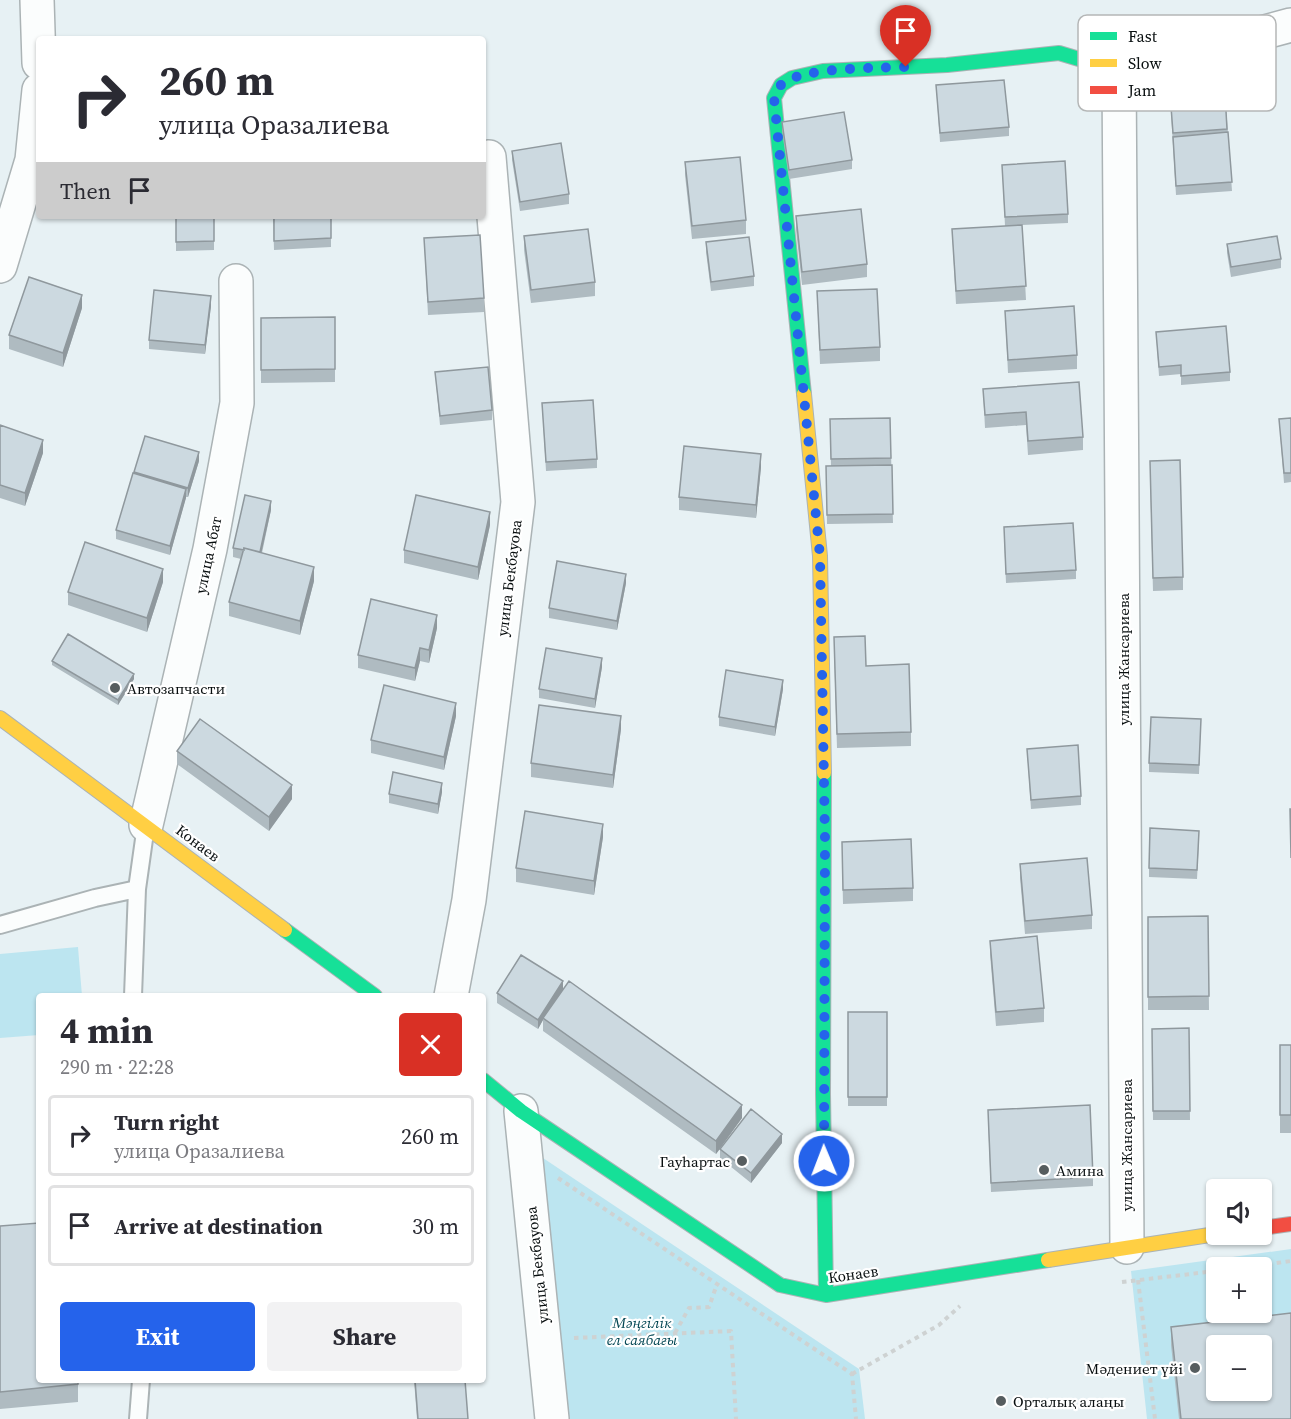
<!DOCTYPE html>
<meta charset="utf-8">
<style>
:root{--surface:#fff;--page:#f2f2f3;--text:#2b2b33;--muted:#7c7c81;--line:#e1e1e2;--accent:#2563eb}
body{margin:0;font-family:"Source Serif 4",serif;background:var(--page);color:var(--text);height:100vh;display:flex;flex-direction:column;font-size:22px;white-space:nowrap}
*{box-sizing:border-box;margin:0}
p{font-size:20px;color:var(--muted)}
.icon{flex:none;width:33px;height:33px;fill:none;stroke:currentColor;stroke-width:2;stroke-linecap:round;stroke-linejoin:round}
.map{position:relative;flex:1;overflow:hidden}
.drawer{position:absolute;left:36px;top:993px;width:450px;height:390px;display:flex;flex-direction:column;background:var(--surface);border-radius:6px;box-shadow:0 2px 4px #0004}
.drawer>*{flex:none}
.banner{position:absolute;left:36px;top:36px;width:450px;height:183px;border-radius:6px;box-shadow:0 2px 4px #0004;background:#fff;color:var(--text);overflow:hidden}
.fabs{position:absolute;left:1206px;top:1179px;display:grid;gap:12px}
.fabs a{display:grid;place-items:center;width:66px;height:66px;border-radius:6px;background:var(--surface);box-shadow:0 2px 4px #0004;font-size:30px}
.pin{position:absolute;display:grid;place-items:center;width:51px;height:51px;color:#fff;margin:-62px -26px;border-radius:50% 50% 50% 0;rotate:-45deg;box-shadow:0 0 6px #0007}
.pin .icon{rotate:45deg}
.me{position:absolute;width:66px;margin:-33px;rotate:359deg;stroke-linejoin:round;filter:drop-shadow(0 0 4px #0008)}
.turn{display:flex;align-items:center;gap:21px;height:126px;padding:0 24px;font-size:27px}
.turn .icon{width:78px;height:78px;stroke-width:2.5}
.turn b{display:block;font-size:42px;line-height:51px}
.then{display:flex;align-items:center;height:57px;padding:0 24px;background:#0003;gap:12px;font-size:22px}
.round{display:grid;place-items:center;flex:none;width:63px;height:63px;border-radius:6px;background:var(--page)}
.headline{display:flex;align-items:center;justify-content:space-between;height:102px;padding:0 24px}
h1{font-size:36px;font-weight:700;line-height:45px}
.primary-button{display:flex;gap:12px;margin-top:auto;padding:12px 24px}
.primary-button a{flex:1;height:69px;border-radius:6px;background:var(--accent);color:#fff;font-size:24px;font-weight:700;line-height:69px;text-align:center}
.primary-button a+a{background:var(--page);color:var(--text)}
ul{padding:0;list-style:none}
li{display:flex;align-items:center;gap:18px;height:81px;margin:0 12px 9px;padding:0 12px;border:3px solid var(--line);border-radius:6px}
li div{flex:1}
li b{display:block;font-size:22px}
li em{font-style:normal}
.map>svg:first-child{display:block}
.green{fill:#bce5f0;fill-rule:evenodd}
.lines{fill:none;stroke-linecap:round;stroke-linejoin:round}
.lane-casing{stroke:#abb3b5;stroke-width:20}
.street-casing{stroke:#abb3b5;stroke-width:36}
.fast-casing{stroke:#abb3b5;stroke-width:16}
.slow-casing{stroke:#abb3b5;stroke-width:16}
.jam-casing{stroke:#abb3b5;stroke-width:16}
.path{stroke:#ced2d2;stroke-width:4;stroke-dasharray:4.5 4.5;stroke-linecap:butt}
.lane{stroke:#fbfdfd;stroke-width:16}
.street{stroke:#fbfdfd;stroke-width:33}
.fast{stroke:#16e098;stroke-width:14}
.slow{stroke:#ffcf43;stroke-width:14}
.jam{stroke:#f24e42;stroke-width:14}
.wall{fill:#afbbc1}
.shaded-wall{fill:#8f989d}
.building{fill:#ccd9e0;stroke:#8f989d;stroke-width:1.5;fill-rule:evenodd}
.route{stroke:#2563eb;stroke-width:10;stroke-dasharray:0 18}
.poi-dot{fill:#565d5f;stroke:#fff;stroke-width:2}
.labels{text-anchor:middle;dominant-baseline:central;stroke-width:4.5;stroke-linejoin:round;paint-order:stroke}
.street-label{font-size:15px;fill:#080e0f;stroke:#fff}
.poi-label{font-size:15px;fill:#080e0f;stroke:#fff;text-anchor:start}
.park-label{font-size:15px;font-style:italic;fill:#014552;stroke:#fff}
.key{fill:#fff;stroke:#b5b7b7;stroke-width:1.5}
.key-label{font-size:16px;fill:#080e0f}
</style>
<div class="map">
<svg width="1291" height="1419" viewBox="0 0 1291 1419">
<rect width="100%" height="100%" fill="#e7f1f4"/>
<path class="green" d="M78 947 82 996H39V1035L0 1038V954Z
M537 1154 859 1369 865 1419H562Z
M1291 1249V1419H1147L1131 1271ZM1216 1268H1262V1312H1216ZM1216 1346H1262V1390H1216Z"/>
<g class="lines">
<defs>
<path id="lane" d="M0 925 95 898 137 889
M133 996 137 889 146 825
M138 1419 141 1380"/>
<path id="street" d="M37 0 39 63
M0 266 32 160 39 90
M146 825 210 549 237 403 236 281
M451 996 469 900 518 502 489 157
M521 1111 552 1419
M1127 1247 1119 71 1291 25"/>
<path id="fast" d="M804 394 774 98 781 85 792 78 823 71 947 65 1059 53 1119 71
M824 773 823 1094 826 1295
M285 930 375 996
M483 1080 521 1111 780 1285 826 1295 1048 1260"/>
<path id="slow" d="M804 394 820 556 824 773
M0 718 285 930
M1048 1260 1216 1234"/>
<path id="jam" d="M1262 1228 1291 1224"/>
</defs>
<use href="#lane" class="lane-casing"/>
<use href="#street" class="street-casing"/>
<use href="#fast" class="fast-casing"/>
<use href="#slow" class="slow-casing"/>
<use href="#jam" class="jam-casing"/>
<path class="path" d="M558 1178 852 1374 856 1419
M1241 1268 1291 1261
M1138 1280 1155 1419
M1122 1282 1216 1271
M675 1333 689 1308 709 1307 717 1284
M574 1338 731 1331 736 1419
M852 1374 939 1325 960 1306"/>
<use href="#lane" class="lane"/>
<use href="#street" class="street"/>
<use href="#fast" class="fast"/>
<use href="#slow" class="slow"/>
<use href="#jam" class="jam"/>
</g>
<path class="wall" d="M1224 76 1232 191 1176 195 1169 80Z
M936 85 1009 127V136L940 142Z
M782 122 852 160V169L789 179 782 131Z
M512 151 569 194V204L520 211 512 160Z
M685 162 746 220V234L692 239 685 175Z
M1002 165 1068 214V223L1022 225 1026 300 956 304 952 229 1005 226Z
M176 216H214V250L176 251Z
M273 216H331V247L274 250Z
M796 216 867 264V277L802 285 796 230Z
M524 236 595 282V296L531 303 524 250Z
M424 238 484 298V312L428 315Z
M706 242 754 276V286L711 291 706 252Z
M1227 244 1281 259V268L1231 277 1227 253Z
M817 291 880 347V361L820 364Z
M211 306 205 354 149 349V340Z
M82 308 63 367 9 349V335Z
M1005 311 1077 355V369L1008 373Z
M335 317V382L261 383V318Z
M1156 332 1230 372V381L1181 385V374L1159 376Z
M435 372 492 410V420L440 425Z
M983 389 1083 437V450L1028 455 1026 425 985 428Z
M542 403 597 459V468L546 471Z
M890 418 893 523 827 524 826 466H831L830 419Z
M1291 418V482L1284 483 1279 419Z
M0 425 43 453 25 506 0 498Z
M199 461 188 497H186L170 555 116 539V530L134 472Z
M761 467 756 518 679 510V497Z
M1150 475 1183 577V590L1153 591Z
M271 510 262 553 314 581 300 635 229 616V602L241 559 233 557V548Z
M490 525 478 580 404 563V550Z
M1004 536 1076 570V579L1006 583Z
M163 582 147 632 68 605V592Z
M626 583 617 630 549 618V608Z
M437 628 429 663 420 661 415 681 358 668V655Z
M834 651 866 666 911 732V746L837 748Z
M52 661 134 679 118 705 52 665Z
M602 667 595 708 539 698V689Z
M783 689 775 736 719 726V717Z
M456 716 444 770 371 753V740Z
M1201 719 1199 774 1149 772V763Z
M621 729 613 788 531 777V763Z
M1027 749 1081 796V805L1031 809Z
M177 751 292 799 269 831 177 764Z
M442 792 438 814 389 803V794Z
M603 837 594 895 516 882V868Z
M1199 840 1197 879 1149 877V868Z
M842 855 913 888V901L843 904Z
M1020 864 1092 915V929L1025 934 1020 878Z
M1208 916 1209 1010H1148V917Z
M990 941 1044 1008V1022L996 1026 990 954Z
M563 990 742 1118 720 1148 782 1143 751 1183 720 1158V1149L716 1154 543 1031V1020L538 1029 497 1003V993Z
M848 1012H887V1106H848Z
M1189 1028 1190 1120H1153L1152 1029Z
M1280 1045H1291V1133H1280Z
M988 1119 1093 1177V1186L991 1192Z
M0 1226 78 1384V1402L0 1409Z
M1171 1327 1291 1419H1179L1171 1345Z
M414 1380H465L468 1419H417Z"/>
<path class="shaded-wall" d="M82 295V308L63 367V353Z
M211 296V306L205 354V345Z
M43 440V453L25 506V493Z
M199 452V461L188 497V488Z
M761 454V467L756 518V505Z
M186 489V498L170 555V546Z
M271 501V510L259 563V554Z
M490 512V525L478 580V567Z
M314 567V581L300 635V621Z
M163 569V582L147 632V618Z
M626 574V583L617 630V621Z
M437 615V628L429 663V650Z
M420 648V661L415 681V668Z
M602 658V667L595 708V699Z
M134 674V679L118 705V700Z
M783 680V689L775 736V727Z
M456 703V716L444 770V757Z
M621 716V729L613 788V775Z
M442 783V792L438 814V804Z
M292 785V799L269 831V817Z
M603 824V837L594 895V881Z
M563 981V990L543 1018V1020L538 1029V1020Z
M742 1105V1118L716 1154V1141Z
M782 1134V1143L751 1183V1173Z"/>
<path class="building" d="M1224 76 1227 129 1173 133 1169 80Z
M1004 80 1009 127 940 133 936 85Z
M844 112 852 160 789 170 782 122Z
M1228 132 1232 182 1176 186 1173 137Z
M561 143 569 194 520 202 512 151Z
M740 157 746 220 692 226 685 162Z
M1065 161 1068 214 1005 217 1002 165Z
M861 209 867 264 802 272 796 216Z
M176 216H214V241L176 242Z
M274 216H331V238L274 241Z
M1022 225 1026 286 956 291 952 229Z
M588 229 595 282 531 290 524 236Z
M480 235 484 298 428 302 424 238Z
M1277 236 1281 259 1231 267 1227 244Z
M749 237 754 276 711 282 706 242Z
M29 277 82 295 63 353 9 335Z
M877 289 880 347 820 350 817 291Z
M154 290 211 296 205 345 149 340Z
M1074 306 1077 355 1008 360 1005 311Z
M335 317V369L261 370V318Z
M1226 326 1230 372 1181 376V365L1159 367 1156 332Z
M488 367 492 410 440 416 435 372Z
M1079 382 1083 437 1028 441 1026 412 985 415 983 389Z
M593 400 597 459 546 462 542 403Z
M890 418 891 458 831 459 830 419Z
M1291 418V473H1284L1279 419Z
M0 425 43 440 25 493 0 485Z
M145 436 199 452 188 488 134 472Z
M684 446 761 454 756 505 679 497Z
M1180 460 1183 577 1153 578 1150 461Z
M892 465 893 514 827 515 826 466Z
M133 473 186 489 170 546 116 530Z
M245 495 271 501 260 552 244 548V550L233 548Z
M416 495 490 512 478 567 404 550Z
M1073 523 1076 570 1006 574 1004 527Z
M85 542 163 569 147 618 68 592Z
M244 548 314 567 300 621 229 602Z
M557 561 626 574 617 621 549 608Z
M371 599 437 615 429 650 420 648 415 668 358 655Z
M68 634 134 674 118 700 52 661Z
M865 636 866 666 909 664 911 732 837 734 834 637Z
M546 648 602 658 595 699 539 689Z
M726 670 783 680 775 727 719 717Z
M384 685 456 703 444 757 371 740Z
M539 705 621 716 613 775 531 763Z
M1151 717 1201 719 1199 765 1149 763Z
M200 719 292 785 269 817 177 751Z
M1078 745 1081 796 1031 800 1027 749Z
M393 772 442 783 438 804 389 794Z
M1290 809H1291V858Z
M525 811 603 824 594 881 516 868Z
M1150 828 1199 831 1197 870 1149 868Z
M911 839 913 888 843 890 842 842Z
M1087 858 1092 915 1025 921 1020 864Z
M1208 916 1209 996 1148 997V917Z
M1037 936 1044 1008 996 1012 990 941Z
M521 955 563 981 538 1020 497 993Z
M569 981 742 1105 716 1141 543 1018Z
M848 1012H887V1097H848Z
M1189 1028 1190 1111H1153L1152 1029Z
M1280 1045H1291V1115H1280Z
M1090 1105 1093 1177 991 1183 988 1110Z
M751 1109 782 1134 751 1173 720 1149Z
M39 1223V1380H78V1384L0 1392V1226Z
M1291 1313V1419H1181L1171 1327ZM1216 1346H1262V1390H1216Z
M415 1380H465L468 1419H418Z"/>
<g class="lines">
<path class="route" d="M824 1161 825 839 820 556 774 98C776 94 778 88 781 85 798 67 879 68 906 67"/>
</g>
<g class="poi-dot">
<circle cx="115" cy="688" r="6"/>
<circle cx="742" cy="1161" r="6"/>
<circle cx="1044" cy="1170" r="6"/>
<circle cx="1195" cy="1368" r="6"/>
<circle cx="1001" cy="1401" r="6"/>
</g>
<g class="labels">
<g class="street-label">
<text transform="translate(208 555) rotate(-78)">улица Абат</text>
<text transform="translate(509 578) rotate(-83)">улица Бекбауова</text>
<text transform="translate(1123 659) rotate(-90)">улица Жансариева</text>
<text transform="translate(198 843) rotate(37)">Конаев</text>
<text transform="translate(1126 1145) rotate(-90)">улица Жансариева</text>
<text transform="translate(537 1265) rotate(-96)">улица Бекбауова</text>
<text transform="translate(853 1274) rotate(-8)">Конаев</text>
</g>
<g class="poi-label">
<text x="127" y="688">Автозапчасти</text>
<text x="730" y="1161" text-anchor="end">Гауһартас</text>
<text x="1056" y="1170">Амина</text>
<text x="1183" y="1368" text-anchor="end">Mәдениет үйі</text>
<text x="1013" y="1401">Орталық алаңы</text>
</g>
<g class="park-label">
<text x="642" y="1322">Мәңгілік<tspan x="642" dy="17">ел саябағы</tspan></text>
</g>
</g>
<rect x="1078" y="15" width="198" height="96" rx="9" class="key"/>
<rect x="1090" y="32" width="27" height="8" fill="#16e098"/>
<rect x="1090" y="59" width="27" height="8" fill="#ffcf43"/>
<rect x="1090" y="86" width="27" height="8" fill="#f24e42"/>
<g class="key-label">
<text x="1128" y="42">Fast</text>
<text x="1128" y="69">Slow</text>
<text x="1128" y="96">Jam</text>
</g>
</svg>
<div class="fabs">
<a><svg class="icon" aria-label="sound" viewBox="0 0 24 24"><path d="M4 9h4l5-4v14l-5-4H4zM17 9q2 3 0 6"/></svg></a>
<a>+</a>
<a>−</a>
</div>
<div class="pin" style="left:906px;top:67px;background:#d93025"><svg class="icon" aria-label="arrive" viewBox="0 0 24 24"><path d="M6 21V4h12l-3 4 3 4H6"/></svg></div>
<svg class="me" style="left:824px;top:1161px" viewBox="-20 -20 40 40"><circle r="17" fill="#2563eb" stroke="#fff" stroke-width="3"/><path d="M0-11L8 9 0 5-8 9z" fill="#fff"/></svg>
<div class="banner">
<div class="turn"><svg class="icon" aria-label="right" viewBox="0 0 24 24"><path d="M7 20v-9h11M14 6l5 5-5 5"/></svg><div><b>260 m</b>улица Оразалиева</div></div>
<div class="then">Then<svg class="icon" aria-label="arrive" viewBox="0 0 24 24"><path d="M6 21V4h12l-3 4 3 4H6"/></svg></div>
</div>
<section class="drawer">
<div class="headline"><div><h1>4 min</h1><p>290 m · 22:28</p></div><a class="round" style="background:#d93025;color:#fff"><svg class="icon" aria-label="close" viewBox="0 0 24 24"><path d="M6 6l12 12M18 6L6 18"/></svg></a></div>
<ul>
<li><svg class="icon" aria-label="right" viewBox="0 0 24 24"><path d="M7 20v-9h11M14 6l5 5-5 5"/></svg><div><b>Turn right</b><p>улица Оразалиева</p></div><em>260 m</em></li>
<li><svg class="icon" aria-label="arrive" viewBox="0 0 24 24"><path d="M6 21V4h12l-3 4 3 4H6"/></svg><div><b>Arrive at destination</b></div><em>30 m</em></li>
</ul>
<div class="primary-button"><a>Exit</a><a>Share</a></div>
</section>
</div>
